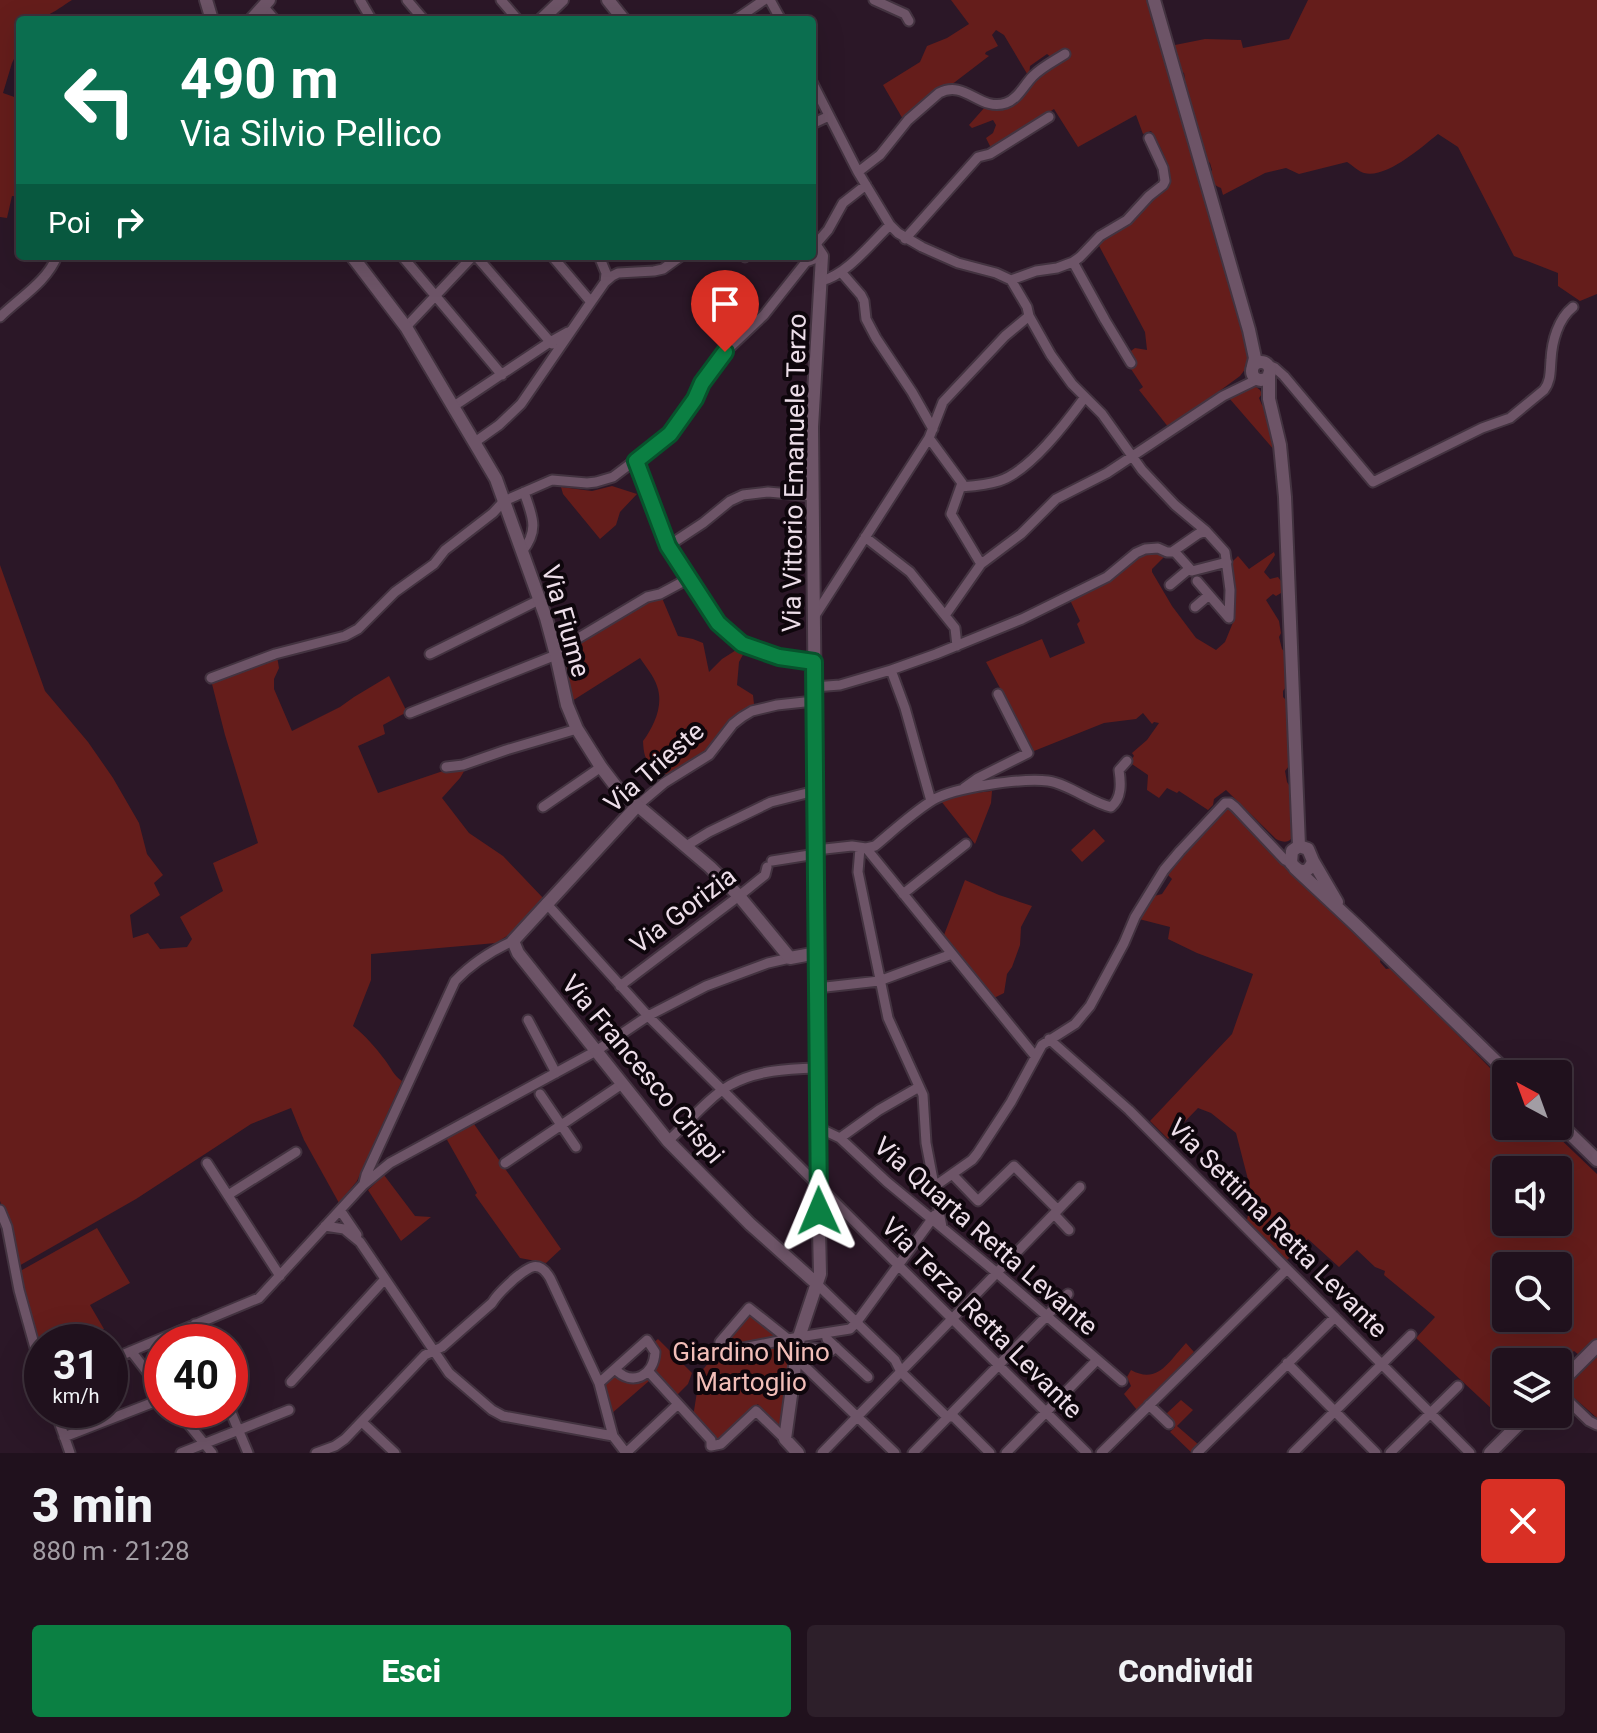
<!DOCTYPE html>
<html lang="it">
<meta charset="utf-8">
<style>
:root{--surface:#20111d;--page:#2d1f2a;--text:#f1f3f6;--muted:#a29da4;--line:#3d313b;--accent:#0b8043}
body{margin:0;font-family:Roboto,sans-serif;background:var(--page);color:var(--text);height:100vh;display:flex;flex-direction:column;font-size:30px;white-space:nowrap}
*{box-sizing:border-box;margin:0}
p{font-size:26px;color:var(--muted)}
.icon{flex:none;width:44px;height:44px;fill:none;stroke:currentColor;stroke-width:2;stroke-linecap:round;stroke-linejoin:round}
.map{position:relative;height:1453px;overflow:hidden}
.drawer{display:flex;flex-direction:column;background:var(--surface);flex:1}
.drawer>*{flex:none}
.banner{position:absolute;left:16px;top:16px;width:800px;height:244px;border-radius:8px;box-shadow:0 8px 32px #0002,0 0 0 2px var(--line);background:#0b6e4f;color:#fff;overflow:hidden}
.needle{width:52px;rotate:319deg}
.controls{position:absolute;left:1492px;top:1060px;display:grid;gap:16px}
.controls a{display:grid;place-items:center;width:80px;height:80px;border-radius:8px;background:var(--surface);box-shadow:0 8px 32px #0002,0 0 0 2px var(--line);font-size:40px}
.speed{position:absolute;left:24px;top:1324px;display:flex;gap:16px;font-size:40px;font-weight:700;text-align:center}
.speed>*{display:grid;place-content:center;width:104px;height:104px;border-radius:50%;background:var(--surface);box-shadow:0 8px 32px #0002,0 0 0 2px var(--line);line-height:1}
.speed small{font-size:20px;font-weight:400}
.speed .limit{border:12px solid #d22;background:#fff;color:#111}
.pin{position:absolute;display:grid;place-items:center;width:68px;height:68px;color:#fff;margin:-82px -34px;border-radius:50% 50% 50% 0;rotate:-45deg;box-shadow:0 0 8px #0007}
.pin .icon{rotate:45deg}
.me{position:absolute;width:88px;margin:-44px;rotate:359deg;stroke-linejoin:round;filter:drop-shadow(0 0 6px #0008)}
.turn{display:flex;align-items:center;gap:28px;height:168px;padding:0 32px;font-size:36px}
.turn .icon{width:104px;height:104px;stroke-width:2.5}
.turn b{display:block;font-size:56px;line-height:68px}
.then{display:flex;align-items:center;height:76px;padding:0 32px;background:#0003;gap:16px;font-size:30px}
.round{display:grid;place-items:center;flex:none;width:84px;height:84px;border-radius:8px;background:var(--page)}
.headline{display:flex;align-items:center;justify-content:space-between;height:136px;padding:0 32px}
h1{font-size:48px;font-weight:800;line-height:60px}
.cta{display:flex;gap:16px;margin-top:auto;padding:16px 32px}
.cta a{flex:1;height:92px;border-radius:8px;background:var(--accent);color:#fff;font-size:32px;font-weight:800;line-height:92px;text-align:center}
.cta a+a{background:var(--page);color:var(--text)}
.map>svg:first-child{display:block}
.green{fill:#651d1b;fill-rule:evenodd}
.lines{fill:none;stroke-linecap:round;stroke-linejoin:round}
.street-casing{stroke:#433340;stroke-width:13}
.secondary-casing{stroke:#433340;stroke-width:16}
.street{stroke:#6d5467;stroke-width:9}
.secondary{stroke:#6d5467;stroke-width:12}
.route-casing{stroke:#07532c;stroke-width:20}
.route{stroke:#0b8043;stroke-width:14}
.labels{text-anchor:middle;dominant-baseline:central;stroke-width:8;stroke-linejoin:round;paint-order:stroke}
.street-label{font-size:26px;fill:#eddee9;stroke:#0e060c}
.park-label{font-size:26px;fill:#f2beb8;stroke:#0e060c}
</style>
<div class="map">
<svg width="1597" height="1453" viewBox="0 0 1597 1453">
<rect width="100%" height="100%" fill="#2b1727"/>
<path class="green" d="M0 0H72C52 13 45 20 20 20V47L12 63 3 93 20 99V197L12 196 7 218 0 217Z
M951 0H1149L1249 357V364L1240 376 1169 428 1139 390 1143 387 1131 369 1135 366 1128 353 1135 348 1147 350 1145 332 1097 242 1156 195 1168 188C1174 171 1160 145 1151 131L1143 134 1136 115 1078 147 1054 109 992 150 986 138 993 133 996 125 993 120 972 128 969 125 985 107C1019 113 1021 88 1043 71 1052 65 1063 60 1071 54L1064 50 1052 58 1047 54 1030 66 1029 77 1004 35 996 30 992 35 998 46 986 52 985 54 989 56 904 121 883 85 920 62 927 46 947 38 969 24Z
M1308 0H1597V294L1580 301 1558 286V273L1514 256 1458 147 1438 134C1422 147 1386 179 1364 173 1359 172 1352 165 1347 162L1299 174 1286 168 1265 173 1223 195 1221 188C1214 186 1212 181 1210 174L1212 170 1210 163 1206 160 1183 84 1185 79 1184 73 1180 71 1173 49 1175 45 1205 39 1241 40 1243 48 1289 39Z
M1255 386 1260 390 1262 394 1259 398 1262 405 1266 408 1275 451 1229 398 1249 387Z
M612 486 637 494 620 512 616 525 600 539 563 494 561 487 592 491Z
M1160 552 1164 557 1152 569V572L1172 606 1196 638 1216 650 1225 642 1234 620 1231 563 1238 556 1249 569 1274 552 1275 555 1264 572 1270 579 1278 577 1281 581V593L1276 596 1273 594 1266 600 1279 621 1281 633 1279 637 1282 649 1284 651 1286 687 1283 691V697L1287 701 1289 766 1285 771 1287 782 1291 788C1292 802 1305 854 1276 839L1226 790 1214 799 1213 805 1208 810 1179 791 1177 793 1167 788 1159 798 1147 790 1148 775 1129 762 1134 756 1132 753 1147 740 1159 723 1154 722 1152 724 1143 713 1136 719 1104 723 1034 751 986 662 1042 639 1050 658 1085 643 1077 624 1080 621 1070 600 1137 554Z
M0 565 45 691 88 742 113 778 139 823 147 854 163 875 154 883 160 895 130 915 133 938 148 933 160 949 187 947 192 939 180 917 223 891 213 863 258 843 225 735 211 680 277 656 279 668 274 679V689L292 731 340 707 354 697 389 676 407 712 383 725 385 734 358 746 378 793 443 771 466 768 460 778 442 798 469 833 503 856 544 899 510 934 496 943 371 954V980L353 1026C366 1036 375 1047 385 1060 391 1068 394 1076 402 1081L357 1181 339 1203 304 1140 291 1108 251 1124 136 1199 17 1267 9 1226 0 1201Z
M657 598 658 599 662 598 678 636 693 639 703 643 709 672 722 659 741 647 746 649 739 662 737 685 753 695 754 704 732 719 703 754 668 775C650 764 644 765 643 741 654 726 664 705 657 686 654 676 645 666 640 658L572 701 563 652 650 599Z
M992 791 991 803 975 844 941 801 957 795Z
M1228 807 1296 874V879L1302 884H1307L1381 958 1380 962 1386 969 1392 968 1492 1070 1494 1069 1506 1080V1126H1553L1557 1130 1554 1133 1597 1174V1338L1579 1355 1574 1351 1565 1359 1569 1365 1558 1376V1362H1506V1414H1520L1509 1425 1416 1338 1435 1317 1384 1275 1385 1271 1375 1267 1357 1250 1339 1267 1308 1239 1287 1260 1247 1220 1252 1195 1236 1133 1211 1113 1198 1108 1168 1139 1150 1121 1232 1034 1253 974 1197 953 1168 939 1170 927 1139 919 1154 896 1162 894 1172 879 1168 875 1195 842ZM1506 1170H1558V1222H1506ZM1506 1266H1558V1318H1506Z
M1094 829 1105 841 1082 862 1071 850Z
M965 880 999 895 1032 906 1021 927 1020 945 1012 967 1007 974 1004 993 994 998 944 935Z
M474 1124 561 1249 546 1263 520 1258 475 1195 477 1193 446 1138Z
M384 1175 415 1216 431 1217 401 1241 368 1190Z
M97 1228 130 1283 90 1305 104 1329 70 1342H42L41 1354 19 1277 22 1270Z
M749 1314 790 1346 781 1424 779 1427 760 1409 758 1404 721 1439 715 1440 693 1417 700 1373Z
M658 1339 692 1373 688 1384 677 1395 654 1370 658 1360 653 1343Z
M1186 1343 1194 1352 1137 1410 1124 1394 1131 1386 1127 1377 1131 1370C1158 1385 1169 1361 1186 1343Z
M1597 1357V1418L1564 1389Z
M615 1376 627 1381 646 1378 649 1381 611 1414 605 1385V1382Z
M1181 1400 1193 1410 1177 1426 1199 1445 1192 1453 1170 1432 1175 1427 1166 1414Z"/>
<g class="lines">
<defs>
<path id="street" d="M360 0 370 17
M407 0 424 20
M501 0 518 20
M770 0 781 20
M874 0 905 14 909 21
M263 6 275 20
M735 20 764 0
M812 82 858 172 890 225 898 233 922 247 958 263 996 273 1011 280 1027 307 1029 316 1051 355 1072 384 1102 414 1142 470 1175 505 1206 531 1225 552 1230 590 1229 618
M812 124 829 116
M858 172 880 155 908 120 939 93C965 79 980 112 1006 103 1018 99 1024 85 1033 76 1042 67 1054 61 1065 54
M905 239 978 157 990 154 1049 117
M815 245 828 230 843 203 866 185
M402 256 502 375
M476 256 552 344
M552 256 591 302
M599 256 606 273 605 282
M745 257V256
M1073 262 1105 320 1131 363
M841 272 861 295 864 301 866 319 876 338 912 392 933 429
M1011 280 1036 271 1057 268 1073 262 1080 257 1100 236 1127 220 1149 196 1163 185 1165 181 1163 168 1149 138
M821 281C847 275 871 243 890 225
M0 317C19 298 47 282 57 256
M406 327 473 256
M1268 365 1275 368 1284 376 1373 482 1482 428 1510 418 1544 390C1551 381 1550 371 1551 360 1552 341 1558 319 1573 307
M454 406 550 342 568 332
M929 438 962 483 951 514 981 564
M475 442 499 425 521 404 591 302 605 282 612 276 618 273 654 271 663 269 681 256
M636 461 668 546 718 623 742 644 757 650 779 657 814 662
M961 487C973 486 987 485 999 481 1030 471 1066 423 1085 397
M865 537 910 572 955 628 957 646
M668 546 703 523 730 501 743 495 768 492 812 496
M1174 551 1192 571 1227 562
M522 552C540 529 532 516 524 492
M1197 581 1229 618
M1170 585 1189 569
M1195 607 1209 595
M946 614 981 564 1021 534 1056 499 1107 473 1223 396 1258 379
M814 617 929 438 943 402 1005 336 1029 316
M555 652 647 597 660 594 688 579
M430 654 539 600
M891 670 905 708 931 801
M211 678 275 654 345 636 358 629 395 592 434 564 445 550 493 513 504 501 552 480 587 483 596 482 613 477 670 434 695 399 702 383 725 352 764 315 806 262 822 256
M814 687 840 685 891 670 936 654 1022 619 1107 577 1136 553 1145 549 1158 548 1167 552H1172L1198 534 1206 531
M410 713 556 655
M446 767 463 765 506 750 577 729
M964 788 978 778 1028 753 998 694
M637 806 664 783 709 755 733 724 742 717 752 711 777 705 814 701
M543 807 601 767
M686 846 709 832 771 802 815 791
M860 848 858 872 888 1018 923 1095 926 1143 942 1227
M866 848 1035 1056
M816 850 852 846 866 848 875 846C893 831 912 813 933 800 954 787 1023 778 1048 781 1069 784 1090 802 1111 807 1122 798 1121 783 1119 770L1127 761
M772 861 816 854
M903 894 966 844
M546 903 648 1016 1087 1453
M620 986 739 896 765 875 767 867
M817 988 879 981 952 954
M528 1020 556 1073
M1049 1039 1129 1110 1470 1453
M540 1094 576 1147
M819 1128 840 1138 887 1182 997 1273 1122 1381
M840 1138 879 1110 919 1087
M668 1141C687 1124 708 1098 730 1085 756 1070 789 1069 818 1068
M207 1163 280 1276
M505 1163 622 1084
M952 1174 978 1201 1014 1166 1058 1210
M364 1183 366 1175 455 981C472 963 491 951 513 941
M935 1186 972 1160 977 1154 1011 1102 1042 1045 1075 1024 1090 1006 1124 943 1135 917 1164 870 1180 851 1225 803H1230L1235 807 1285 860 1291 863
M228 1195 296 1152
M0 1210 7 1227 19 1290 42 1373
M340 1210 357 1235
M1054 1214 1069 1230
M325 1226 344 1229 360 1242 449 1373 492 1410 503 1416 613 1436
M817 1284 895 1360 901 1372 947 1417H954L990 1453
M195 1324 202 1342
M826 1333 827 1339 868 1377
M788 1339 749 1308 720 1342 728 1351 799 1337 850 1329 856 1323 935 1215
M131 1351 162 1391
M806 1354 807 1347 831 1351 836 1347
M796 1358 895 1453
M110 1360 259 1298 363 1185 390 1163 596 1051 648 1016 706 986 768 963 790 958
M1287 1363 1376 1453
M648 1371 711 1440V1446
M291 1382 385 1279
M599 1383 647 1340 655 1352C654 1376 632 1387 615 1369
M1558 1391 1589 1421 1597 1425
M1149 1405 1169 1424
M55 1410 70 1453
M177 1410 212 1453
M230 1410 248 1453
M362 1422 395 1453
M64 1437 162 1399
M711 1446 721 1444 756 1411 785 1439
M181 1453 289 1410
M316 1453 335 1446 345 1439 425 1355 442 1347 492 1303C498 1293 506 1287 514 1279 528 1268 538 1258 550 1278L599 1383 613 1436 626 1453
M626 1453 678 1404
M822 1453 1080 1187
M913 1453 1068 1294
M1006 1453 1097 1360
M1101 1453 1287 1269
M1197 1453 1335 1317
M1293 1453 1411 1335
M1390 1453 1458 1386"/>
<path id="secondary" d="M206 0 212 20
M608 0 624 20
M1154 0 1249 330 1255 358 1253 366
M251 20 269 0
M541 20 562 0
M352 256 406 327 496 479 546 618 556 655 567 705 577 729 601 767 617 788 710 867 739 896 790 958 817 953
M1252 371a9 9 0 1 1 18 0a9 9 0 1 1-18 0Z
M1269 374V399L1280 445 1285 497 1299 846
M637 806 513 941 518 953 668 1141 750 1224 817 1284
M1299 846 1308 849 1313 861C1308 875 1299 873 1291 863L1292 851Z
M1313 861 1337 902
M1295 868 1357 926 1509 1074
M1558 1122 1597 1160
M1558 1385 1597 1346
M798 1453 785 1439 799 1337 820 1274 818 1184 819 1128 812 427 822 256 812 241
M1490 1453 1529 1414"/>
</defs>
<use href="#street" class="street-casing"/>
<use href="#secondary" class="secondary-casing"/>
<use href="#street" class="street"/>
<use href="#secondary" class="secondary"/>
</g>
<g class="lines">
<defs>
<path id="route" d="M725 352 702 383 695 399 670 434 636 461 668 546 718 623 742 644 779 657 814 662 819 1211"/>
</defs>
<use href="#route" class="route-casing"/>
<use href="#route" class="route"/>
</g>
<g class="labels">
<g class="street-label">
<text transform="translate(794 473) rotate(-89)">Via Vittorio Emanuele Terzo</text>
<text transform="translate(566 621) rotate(74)">Via Fiume</text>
<text transform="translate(654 767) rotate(-41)">Via Trieste</text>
<text transform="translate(683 910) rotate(-37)">Via Gorizia</text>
<text transform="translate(643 1069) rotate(50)">Via Francesco Crispi</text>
<text transform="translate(1278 1228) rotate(45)">Via Settima Retta Levante</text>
<text transform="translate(986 1236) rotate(41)">Via Quarta Retta Levante</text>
<text transform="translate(982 1318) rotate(45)">Via Terza Retta Levante</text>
</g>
<g class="park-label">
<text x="751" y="1352">Giardino Nino<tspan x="751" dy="30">Martoglio</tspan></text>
</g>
</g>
</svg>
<div class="controls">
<a><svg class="needle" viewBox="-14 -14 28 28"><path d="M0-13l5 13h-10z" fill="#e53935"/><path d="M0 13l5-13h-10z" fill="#a29da4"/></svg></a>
<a><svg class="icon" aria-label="sound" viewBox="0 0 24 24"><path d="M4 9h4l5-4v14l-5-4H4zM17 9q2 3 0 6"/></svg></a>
<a><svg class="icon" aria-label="search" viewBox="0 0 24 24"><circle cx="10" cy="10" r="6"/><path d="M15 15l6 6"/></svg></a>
<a><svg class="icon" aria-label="layers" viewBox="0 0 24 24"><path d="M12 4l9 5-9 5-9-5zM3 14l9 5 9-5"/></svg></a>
</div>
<div class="speed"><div>31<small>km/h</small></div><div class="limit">40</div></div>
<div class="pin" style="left:725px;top:352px;background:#d93025"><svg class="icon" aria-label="arrive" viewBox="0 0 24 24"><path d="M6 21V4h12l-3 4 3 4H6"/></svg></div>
<svg class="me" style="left:819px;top:1211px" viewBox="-20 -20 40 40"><path d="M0-17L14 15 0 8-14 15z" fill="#0b8043" stroke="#fff" stroke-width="4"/></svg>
<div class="banner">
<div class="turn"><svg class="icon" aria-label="left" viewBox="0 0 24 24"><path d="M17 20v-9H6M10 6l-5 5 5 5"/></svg><div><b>490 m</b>Via Silvio Pellico</div></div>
<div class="then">Poi<svg class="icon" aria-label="right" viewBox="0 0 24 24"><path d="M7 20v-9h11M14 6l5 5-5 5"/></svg></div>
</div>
</div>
<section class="drawer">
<div class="headline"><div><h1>3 min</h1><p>880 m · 21:28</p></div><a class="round" style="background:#d93025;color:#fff"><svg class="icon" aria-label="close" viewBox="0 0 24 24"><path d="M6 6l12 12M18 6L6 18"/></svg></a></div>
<div class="cta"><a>Esci</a><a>Condividi</a></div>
</section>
